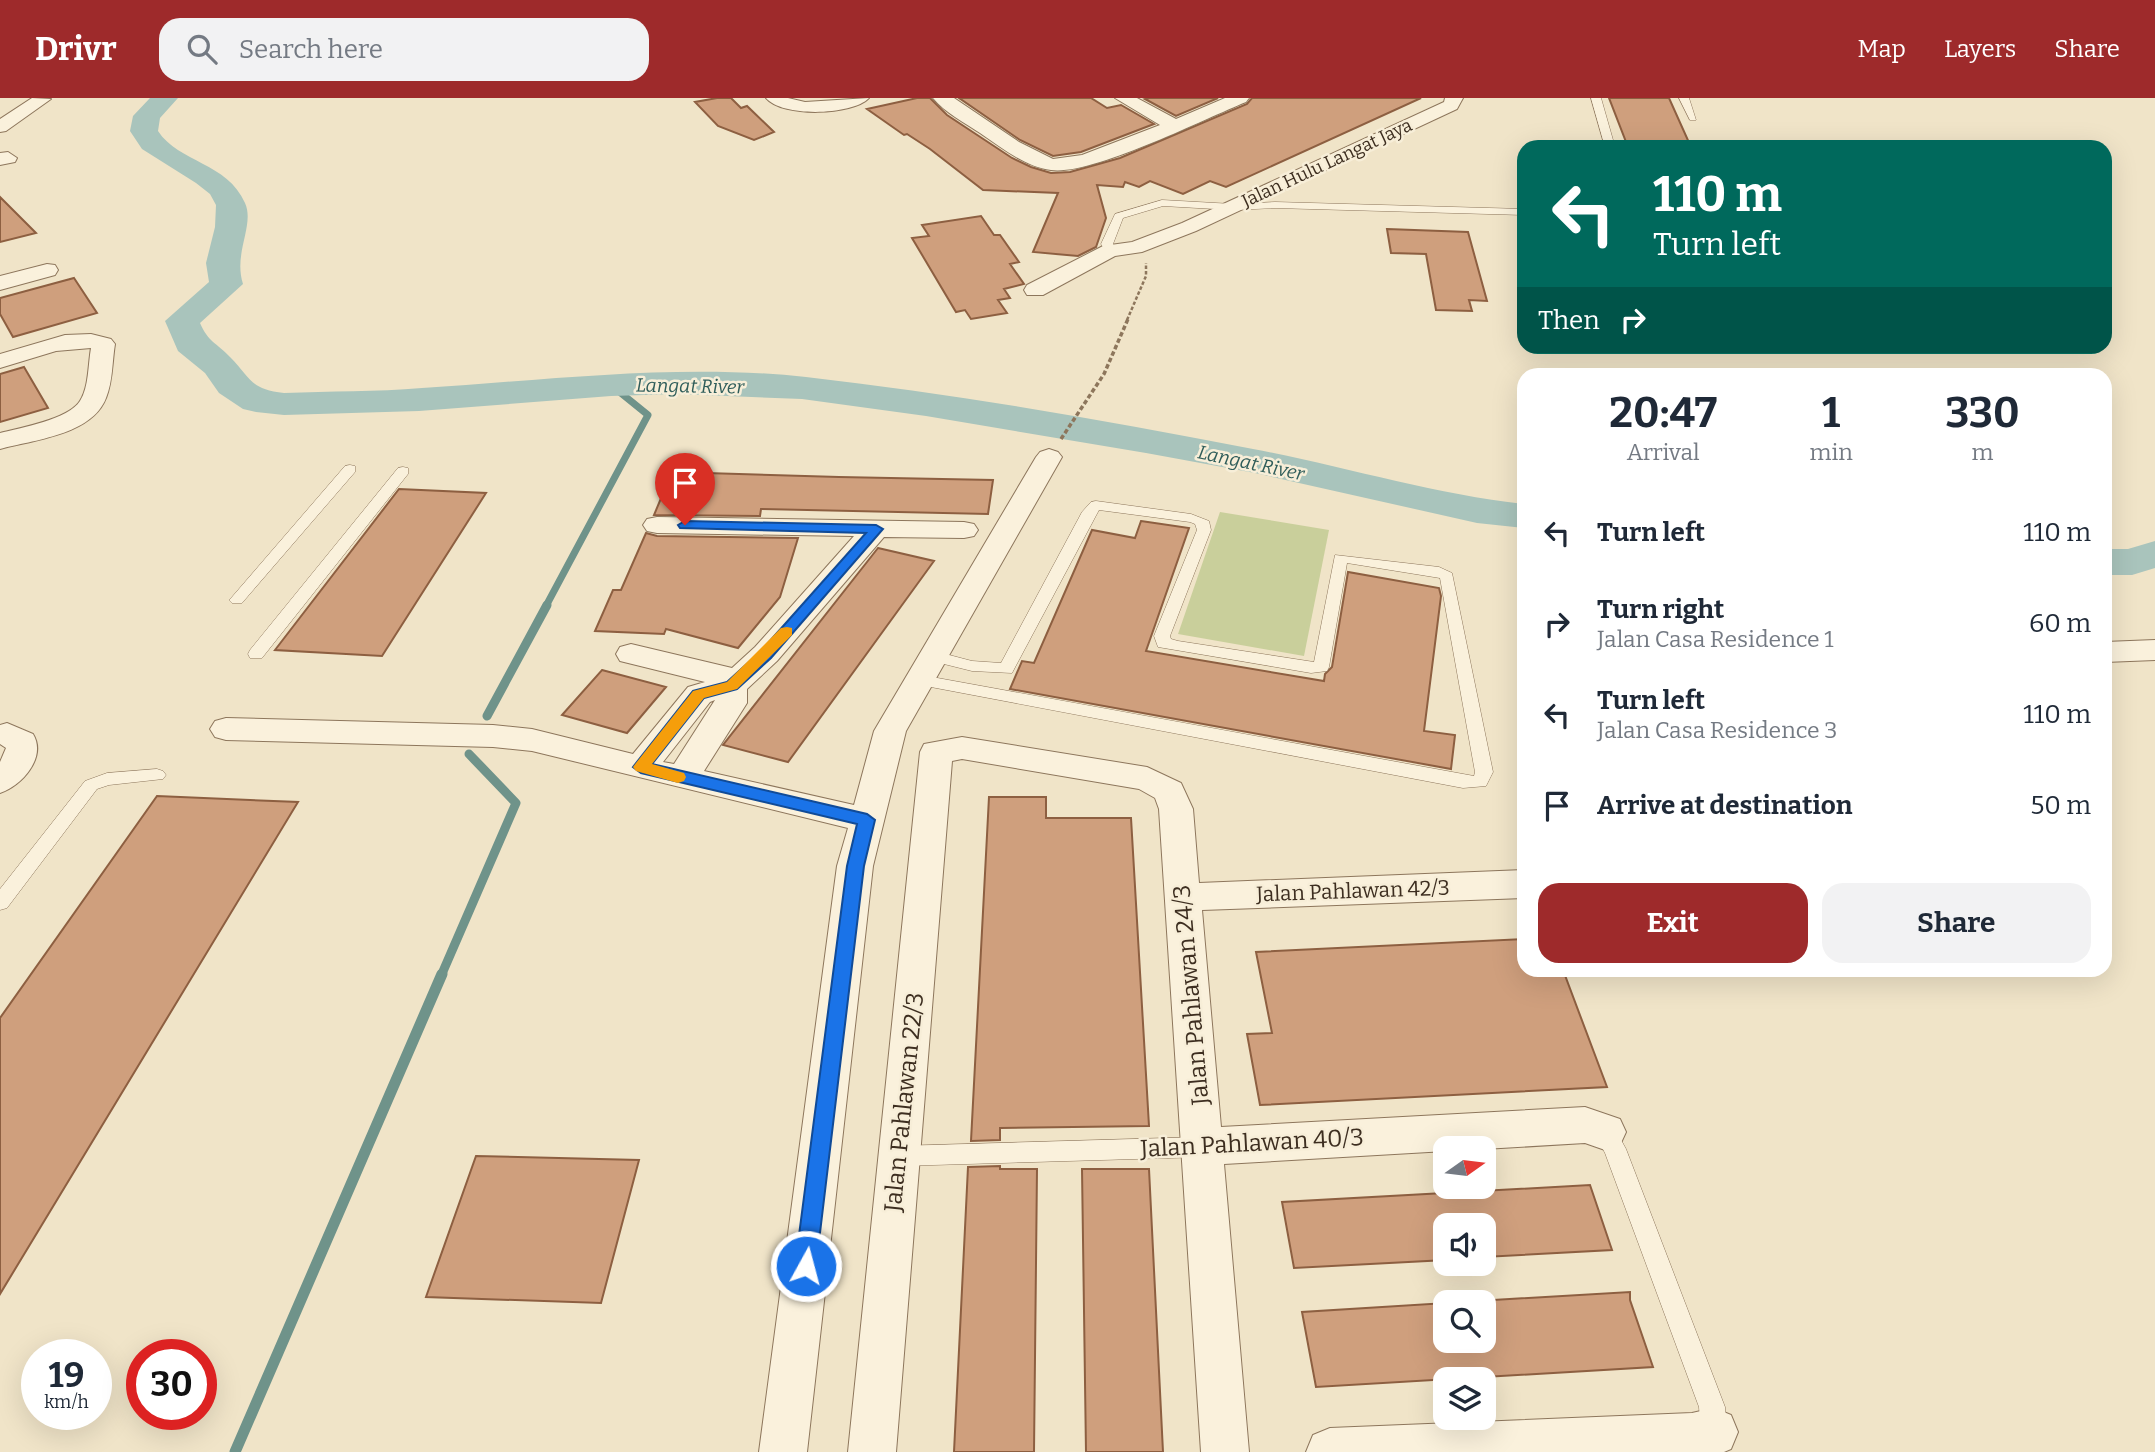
<!DOCTYPE html>
<style>
:root{--surface:#fff;--page:#f2f2f3;--text:#1f2937;--muted:#747a83;--accent:#9e2a2b}
body{margin:0;font-family:Bitter,serif;background:var(--page);color:var(--text);height:100vh;display:flex;flex-direction:column;font-size:26px;white-space:nowrap}
*{box-sizing:border-box;margin:0}
p{font-size:23px;color:var(--muted)}
.icon{flex:none;width:38px;height:38px;fill:none;stroke:currentColor;stroke-width:2;stroke-linecap:round;stroke-linejoin:round}
.map{position:relative;flex:1;overflow:hidden}
.sheet{position:absolute;left:1517px;top:270px;width:595px;height:609px;display:flex;flex-direction:column;background:var(--surface);border-radius:21px;box-shadow:0 7px 28px #0002}
.sheet>*{flex:none}
.guide{position:absolute;left:1517px;top:42px;width:595px;height:214px;border-radius:21px;box-shadow:0 7px 28px #0002;background:#00695c;color:#fff;overflow:hidden}
.needle{width:46px;rotate:76deg}
.buttons{position:absolute;left:1433px;top:1038px;display:grid;gap:14px}
.buttons a{display:grid;place-items:center;width:63px;height:63px;border-radius:14px;background:var(--surface);box-shadow:0 7px 28px #0002;font-size:35px}
.speed{position:absolute;left:21px;top:1241px;display:flex;gap:14px;font-size:35px;font-weight:700;text-align:center}
.speed>*{display:grid;place-content:center;width:91px;height:91px;border-radius:50%;background:var(--surface);box-shadow:0 7px 28px #0002;line-height:1}
.speed small{font-size:18px;font-weight:400}
.speed .limit{border:10px solid #d22;background:#fff;color:#111}
.pin{position:absolute;display:grid;place-items:center;width:60px;height:60px;color:#fff;margin:-72px -30px;border-radius:50% 50% 50% 0;rotate:-45deg;box-shadow:0 0 7px #0007}
.pin .icon{rotate:45deg}
.me{position:absolute;width:77px;margin:-38px;rotate:7deg;stroke-linejoin:round;filter:drop-shadow(0 0 5px #0008)}
.turn{display:flex;align-items:center;gap:24px;height:147px;padding:0 21px;font-size:32px}
.turn .icon{width:91px;height:91px;stroke-width:2.5}
.turn b{display:block;font-size:49px;line-height:60px}
.then{display:flex;align-items:center;height:66px;padding:0 21px;background:#0003;gap:14px;font-size:26px}
.eta{display:flex;justify-content:space-evenly;align-items:center;height:119px;text-align:center}
.eta b{font-size:42px;font-weight:700;line-height:49px}
.cta{display:flex;gap:14px;margin-top:auto;padding:14px 21px}
.cta a{flex:1;height:80px;border-radius:21px;background:var(--accent);color:#fff;font-size:28px;font-weight:700;line-height:80px;text-align:center}
.cta a+a{background:var(--page);color:var(--text)}
ul{padding:0;list-style:none}
li{display:flex;align-items:center;gap:21px;height:91px;padding:0 21px}
li div{flex:1}
li b{display:block;font-size:26px}
li em{font-style:normal}
header{display:flex;align-items:center;gap:42px;box-sizing:border-box;height:98px;padding:0 35px;background:var(--accent);color:#fff}
header strong{font-size:33px}
nav{display:flex;gap:38px;margin-inline-start:auto;font-size:24px}
.search{width:490px;height:63px;background:var(--page);display:flex;align-items:center;gap:18px;box-sizing:border-box;padding:0 24px;border-radius:21px;color:var(--muted);font-size:26px}
.map>svg:first-child{display:block}
.green{fill:#c9cf9b}
.lines{fill:none;stroke-linecap:round;stroke-linejoin:round}
.stream-far2{stroke:#6f938a;stroke-width:7}
.stream-far1{stroke:#6f938a;stroke-width:9}
.stream{stroke:#6f938a;stroke-width:11}
.river{fill:#a9c4bc;fill-rule:evenodd}
.building{fill:#cf9f7d;stroke:#8d5f41;stroke-width:2}
.lane-casing{stroke:#8d765c;stroke-width:1}
.street-casing{stroke:#8d765c;stroke-width:2}
.path-far1{stroke:#8d765c;stroke-width:2.5;stroke-dasharray:3.5 2;stroke-linecap:butt}
.path{stroke:#8d765c;stroke-width:3.5;stroke-dasharray:4.5 2.5;stroke-linecap:butt}
.lane{fill:#faf1dc;fill-rule:evenodd}
.street{fill:#faf1dc;fill-rule:evenodd}
.route{fill:#1a73e8;stroke:#114b97;stroke-width:2}
.slow{fill:#f59e0b}
.labels{text-anchor:middle;dominant-baseline:central;stroke-width:5;stroke-linejoin:round;paint-order:stroke}
.far-street-label{font-size:18px;fill:#3d2e20;stroke:#f7eed8}
.far-water-label{font-size:19px;font-style:italic;fill:#2f5d5a;stroke:#f7eed8}
.street-label{font-size:21px;fill:#3d2e20;stroke:#f7eed8}
.near-street-label{font-size:24px;fill:#3d2e20;stroke:#f7eed8}
</style>
<header>
<strong>Drivr</strong>
<div class="search"><svg class="icon" aria-label="search" viewBox="0 0 24 24"><circle cx="10" cy="10" r="6"/><path d="M15 15l6 6"/></svg>Search here</div>
<nav><a>Map</a><a>Layers</a><a>Share</a></nav>
</header>
<div class="map">
<svg width="2155" height="1354" viewBox="0 0 2155 1354">
<rect width="100%" height="100%" fill="#f0e4c8"/>
<path class="green" d="M1220 414 1329 432 1304 558 1178 536Z"/>
<g class="lines">
<path class="stream-far2" d="M546 508 648 317 611 287"/>
<path class="stream-far1" d="M487 618 547 507
M441 878 516 705 469 656"/>
<path class="stream" d="M235 1354 442 876"/>
<path class="river" d="M150 0H178L160 20 158 33C179 65 227 64 245 105 255 127 233 155 243 186L200 225C208 244 217 245 230 259 251 280 249 291 284 295 330 293 376 294 422 290 550 282 678 265 806 279 955 296 1105 322 1253 351 1343 368 1432 396 1524 406V430L1477 425 1255 375 1146 355 926 318 802 301 677 296 611 298 419 313 284 317 256 314 243 311 219 295 205 275 178 253 165 223 209 184 206 165 215 129 216 107 210 96 196 85 142 51 130 33 133 18Z
M2155 443V470L2132 477H2105V451H2128Z"/>
</g>
<path class="building" d="M717 0H731L741 10 747 8 774 34 754 42 718 28 695 4Z
M917 0H930L947 17 1012 60 1031 69 1051 75 1070 74 1120 60 1247 6 1252 0H1421L1226 89 1210 83 1183 96 1150 83 1139 89 1125 84 1123 89 1097 87 1106 120 1096 149 1078 158 1033 154 1058 95 983 92 930 51 907 36 904 37 867 11Z
M959 0H1091L1107 10 1121 7 1154 26 1081 54 1053 58 1020 42Z
M1149 0H1218L1176 18 1145 1Z
M1609 0H1669L1691 49H1628Z
M0 99 36 135 0 144Z
M981 118 994 137H1000L1019 164 1010 166 1024 186 1004 191 1010 200 998 202 1007 215 971 221 965 212 956 214 912 140 929 138 922 127Z
M1387 131 1468 134 1487 203 1469 202 1472 213 1436 212 1426 156 1391 155Z
M74 180 97 215 13 239 0 216V200Z
M24 269 48 310 0 324V276Z
M672 374 839 379 993 382 988 416 761 411 760 418 654 417Z
M399 391 486 395 382 558 275 552Z
M1141 423 1189 430 1146 553 1324 583 1325 576 1332 569 1348 474 1439 490 1441 498 1424 633 1455 637 1451 671 1010 591 1022 563 1034 565 1092 432 1135 440Z
M646 435 657 438 798 440 780 499 738 550 666 531 664 536 595 533 613 492H621Z
M878 450 934 463 788 664 723 647Z
M602 572 666 589 627 635 562 617Z
M157 698 298 704 0 1196V920Z
M989 699H1046V720H1131L1149 1028 1000 1030V1042L971 1043Z
M1524 841V872H1563L1607 989 1260 1007 1247 936 1272 935 1256 854Z
M476 1058 639 1062 601 1205 426 1199Z
M1000 1068V1071H1037L1034 1354H954L968 1069Z
M1082 1071H1149L1163 1354H1086Z
M1590 1087 1612 1152 1484 1159V1127H1446V1162L1294 1170 1282 1104Z
M1630 1194V1202L1653 1269 1316 1289 1302 1214 1446 1205V1242H1484V1204H1460Z"/>
<g class="lines">
<defs>
<path id="lane" d="M1591 0H1601L1615 49H1605Z
M1679 0H1689L1696 22H1690Z
M1162 102 1233 106 1275 104 1524 111V117L1275 110 1233 112 1163 108 1123 120 1113 146 1116 152 1106 154 1101 146 1115 116Z
M350 367 355 368V374L242 505H232L229 502 232 499 345 368Z
M403 369 408 370V376L262 560H250L248 556 250 552 398 370Z
M1096 403 1191 416 1209 423 1211 432 1170 538 1171 541 1178 543 1314 564 1335 457 1439 469 1452 475 1493 674 1486 688 1463 690 915 586 913 582 915 578 921 577 1474 678 1475 674 1440 480 1347 465 1329 569 1327 573 1311 575 1164 550 1158 549 1154 538 1197 432 1195 426 1190 424 1099 412 1012 575 972 573 928 562 926 558 934 553 972 563 1001 565 1082 414 1091 404Z
M157 671 163 673 166 677 163 681 109 687 97 691 7 810 0 812V791L85 683 107 675Z
M1605 1024 1613 1027 1626 1051 1725 1309 1727 1334 1723 1343 1714 1347 1705 1343 1701 1334 1699 1309 1605 1055 1594 1034 1597 1027Z
M1203 1039 1211 1042 1214 1049 1211 1056 1203 1059 899 1068 891 1065 888 1058 891 1051 899 1048Z"/>
<path id="street" d="M32 0 51 1 6 33 0 34V21Z
M766 0H788L805 4 869 0C853 17 783 20 766 0Z
M933 0H954L1019 44 1053 61 1082 57 1160 27 1115 0H1137L1176 21 1225 0H1249L1246 4C1204 21 1091 78 1051 72 1025 69 1001 49 980 35 965 25 944 14 933 0Z
M1445 0H1463L1457 11 1196 133 1142 154 1115 158 1043 197H1027L1024 192 1027 187 1103 148 1132 144 1182 125 1444 4Z
M8 54 17 60 15 64 0 67V55Z
M47 166 55 167 58 172 55 177 0 192V178Z
M91 236 111 241 115 246C112 264 113 283 106 300 92 337 33 342 0 351V335C20 330 69 321 80 303 89 289 88 267 91 250L56 253 0 270V256L65 237Z
M1049 351 1058 354 1062 359 906 633 873 768 807 1354H759L837 768 848 730 532 653 493 649 226 642 215 639 210 631 215 623 226 620 493 627 532 631 633 656 688 589 705 584 620 563 616 556 620 549 631 546 732 570 755 549 854 438 657 435 647 433 643 427 647 421 657 419 964 424 974 426 978 432 974 438 964 440 884 439 777 563 747 591V605L704 673 854 707 874 633 1036 359 1040 354ZM715 602 674 666 663 664 710 604Z
M2155 542V562L2105 564V544Z
M7 625 33 636C47 659 22 688 0 695V664L6 650 0 646V627Z
M962 639 1147 669 1181 685 1193 711 1199 785 1524 772V800L1202 812 1221 1029 1585 1009 1620 1021 1626 1034 1620 1047 1605 1052 1585 1045 1484 1051 1446 1050V1053L1224 1066 1249 1354H1201L1159 711 1155 700 1139 691 962 661 952 663 896 1354H848L920 654 924 646Z
M1714 1310 1731 1317 1738 1334 1731 1351 1724 1354H1306L1313 1337 1330 1330 1692 1315Z"/>
</defs>
<use href="#lane" class="lane-casing"/>
<use href="#street" class="street-casing"/>
<path class="path-far1" d="M1127 222 1146 178V165"/>
<path class="path" d="M1061 341 1104 276 1128 221"/>
<use href="#lane" class="lane"/>
<use href="#street" class="street"/>
</g>
<path class="route" d="M685 423 876 427 883 431 771 560 737 591 704 600 652 666 867 716 875 722 864 768 816 1168 813 1175 806 1178 798 1175 795 1168 847 768 857 726 641 675 633 669 693 593 727 584 761 553 866 435 680 430 678 427Z"/>
<path class="slow" d="M787 529 792 530V537L737 591 704 600 652 666 684 675 686 679 684 683 678 685 636 673 633 669 636 665 693 593 727 584 781 530Z"/>
<g class="labels">
<g class="far-street-label">
<text transform="translate(1327 65) rotate(-25)">Jalan Hulu Langat Jaya</text>
</g>
<g class="far-water-label">
<text transform="translate(690 288) rotate(1)">Langat River</text>
<text transform="translate(1251 365) rotate(12)">Langat River</text>
</g>
<g class="street-label">
<text transform="translate(1353 793) rotate(-2)">Jalan Pahlawan 42/3</text>
</g>
<g class="near-street-label">
<text transform="translate(1191 897) rotate(-95)">Jalan Pahlawan 24/3</text>
<text transform="translate(904 1004) rotate(-84)">Jalan Pahlawan 22/3</text>
<text transform="translate(1252 1045) rotate(-3)">Jalan Pahlawan 40/3</text>
</g>
</g>
</svg>
<div class="buttons">
<a><svg class="needle" viewBox="-14 -14 28 28"><path d="M0-13l5 13h-10z" fill="#e53935"/><path d="M0 13l5-13h-10z" fill="#747a83"/></svg></a>
<a><svg class="icon" aria-label="sound" viewBox="0 0 24 24"><path d="M4 9h4l5-4v14l-5-4H4zM17 9q2 3 0 6"/></svg></a>
<a><svg class="icon" aria-label="search" viewBox="0 0 24 24"><circle cx="10" cy="10" r="6"/><path d="M15 15l6 6"/></svg></a>
<a><svg class="icon" aria-label="layers" viewBox="0 0 24 24"><path d="M12 4l9 5-9 5-9-5zM3 14l9 5 9-5"/></svg></a>
</div>
<div class="speed"><div>19<small>km/h</small></div><div class="limit">30</div></div>
<div class="pin" style="left:685px;top:427px;background:#d93025"><svg class="icon" aria-label="arrive" viewBox="0 0 24 24"><path d="M6 21V4h12l-3 4 3 4H6"/></svg></div>
<svg class="me" style="left:806px;top:1168px" viewBox="-20 -20 40 40"><circle r="17" fill="#1a73e8" stroke="#fff" stroke-width="3"/><path d="M0-11L8 9 0 5-8 9z" fill="#fff"/></svg>
<div class="guide">
<div class="turn"><svg class="icon" aria-label="left" viewBox="0 0 24 24"><path d="M17 20v-9H6M10 6l-5 5 5 5"/></svg><div><b>110 m</b>Turn left</div></div>
<div class="then">Then<svg class="icon" aria-label="right" viewBox="0 0 24 24"><path d="M7 20v-9h11M14 6l5 5-5 5"/></svg></div>
</div>
<section class="sheet">
<div class="eta">
<div><b>20:47</b><p>Arrival</p></div>
<div><b>1</b><p>min</p></div>
<div><b>330</b><p>m</p></div>
</div>
<ul>
<li><svg class="icon" aria-label="left" viewBox="0 0 24 24"><path d="M17 20v-9H6M10 6l-5 5 5 5"/></svg><div><b>Turn left</b></div><em>110 m</em></li>
<li><svg class="icon" aria-label="right" viewBox="0 0 24 24"><path d="M7 20v-9h11M14 6l5 5-5 5"/></svg><div><b>Turn right</b><p>Jalan Casa Residence 1</p></div><em>60 m</em></li>
<li><svg class="icon" aria-label="left" viewBox="0 0 24 24"><path d="M17 20v-9H6M10 6l-5 5 5 5"/></svg><div><b>Turn left</b><p>Jalan Casa Residence 3</p></div><em>110 m</em></li>
<li><svg class="icon" aria-label="arrive" viewBox="0 0 24 24"><path d="M6 21V4h12l-3 4 3 4H6"/></svg><div><b>Arrive at destination</b></div><em>50 m</em></li>
</ul>
<div class="cta"><a>Exit</a><a>Share</a></div>
</section>
</div>
